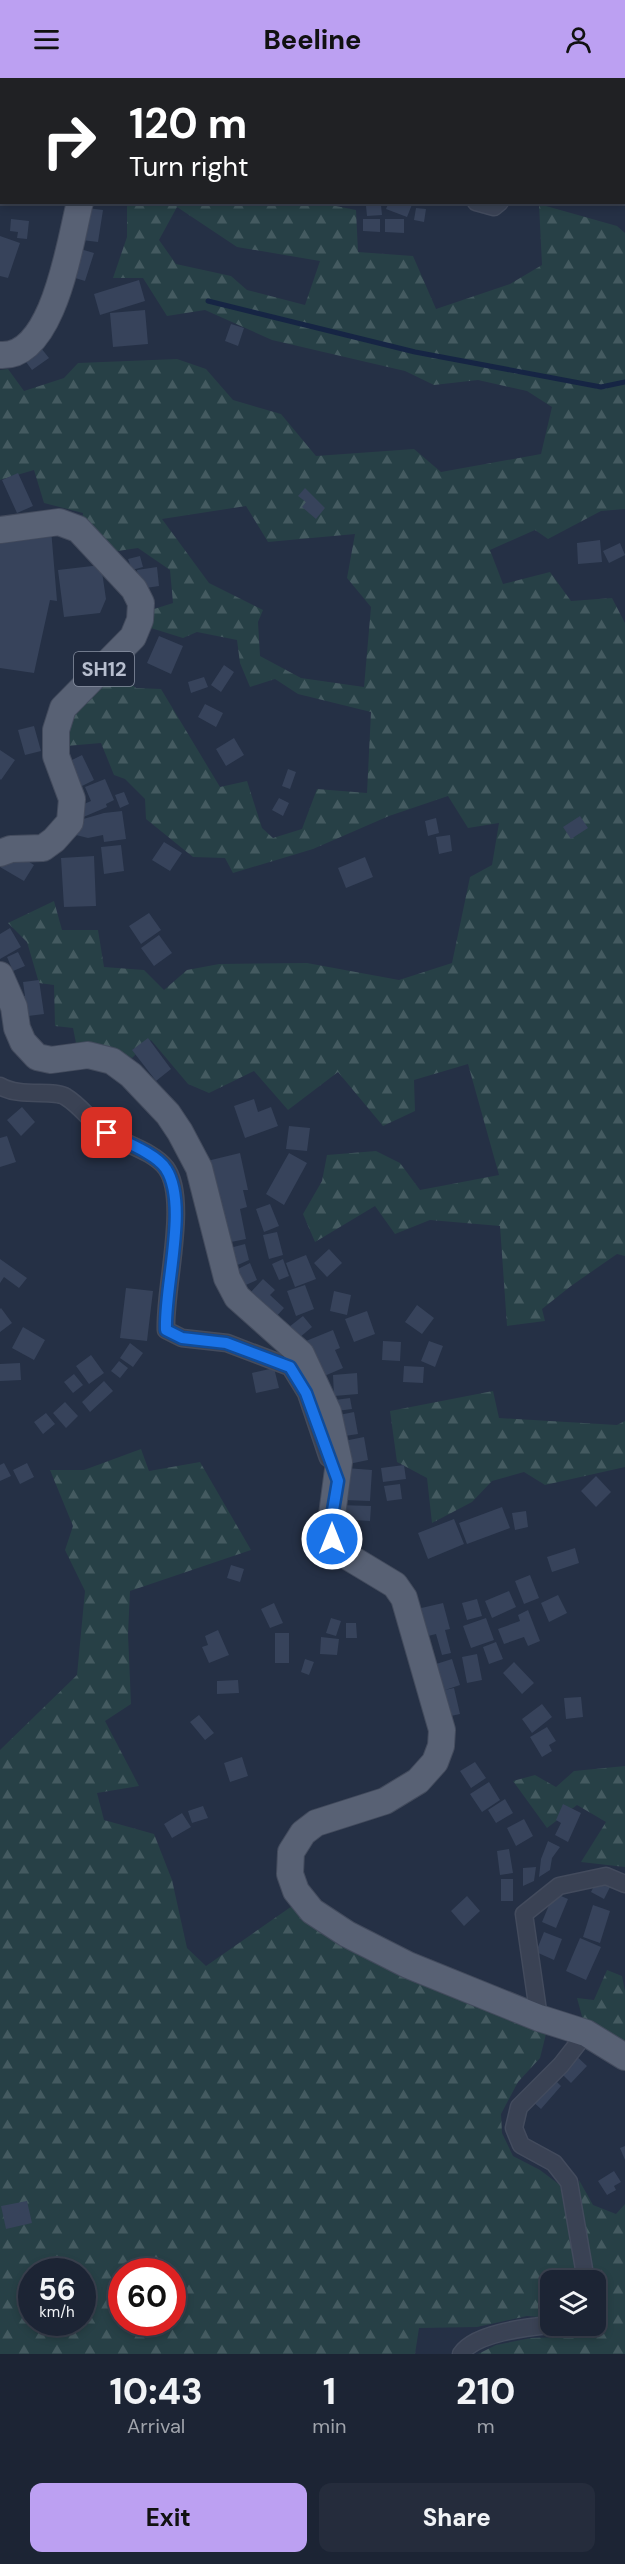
<!DOCTYPE html>
<style>
:root{--surface:#1c2434;--page:#252c3c;--text:#f1f3f6;--muted:#a0a4ac;--line:#3a414f;--accent:#bca0f2}
body{margin:0;font-family:"DM Sans",sans-serif;background:var(--page);color:var(--text);height:100vh;display:flex;flex-direction:column;font-size:22px;white-space:nowrap}
*{box-sizing:border-box;margin:0}
p{font-size:20px;color:var(--muted)}
.icon{flex:none;width:33px;height:33px;fill:none;stroke:currentColor;stroke-width:2;stroke-linecap:round;stroke-linejoin:round}
.map{position:relative;height:2276px;overflow:hidden}
.drawer{display:flex;flex-direction:column;background:var(--surface);flex:1}
.drawer>*{flex:none}
.banner{position:absolute;left:0px;top:0px;width:626px;height:126px;box-shadow:0 3px 9px #0003,0 0 0 2px var(--line);background:#202124;color:#fff;overflow:hidden}
.fabs{position:absolute;left:540px;top:2192px;display:grid;gap:12px}
.fabs a{display:grid;place-items:center;width:66px;height:66px;border-radius:12px;background:var(--surface);box-shadow:0 3px 9px #0003,0 0 0 2px var(--line);font-size:30px}
.speed{position:absolute;left:18px;top:2180px;display:flex;gap:12px;font-size:30px;font-weight:700;text-align:center}
.speed>*{display:grid;place-content:center;width:78px;height:78px;border-radius:50%;background:var(--surface);box-shadow:0 3px 9px #0003,0 0 0 2px var(--line);line-height:1}
.speed small{font-size:15px;font-weight:400}
.speed .limit{border:9px solid #d22;background:#fff;color:#111}
.pin{position:absolute;display:grid;place-items:center;width:51px;height:51px;color:#fff;margin:-26px;border-radius:12px;box-shadow:0 3px 9px #0006}
.me{position:absolute;width:66px;margin:-33px;rotate:0deg;stroke-linejoin:round;filter:drop-shadow(0 0 4px #0008)}
.turn{display:flex;align-items:center;gap:21px;height:126px;padding:0 30px;font-size:27px}
.turn .icon{width:78px;height:78px;stroke-width:2.5}
.turn b{display:block;font-size:42px;line-height:51px}
.eta{display:flex;justify-content:space-evenly;align-items:center;height:102px;text-align:center}
.eta b{font-size:36px;font-weight:800;line-height:42px}
.button{display:flex;gap:12px;margin-top:auto;padding:12px 30px}
.button a{flex:1;height:69px;border-radius:12px;background:var(--accent);color:#111;font-size:24px;font-weight:800;line-height:69px;text-align:center}
.button a+a{background:var(--page);color:var(--text)}
header{display:flex;justify-content:space-between;align-items:center;height:78px;padding:0 30px;background:var(--accent);color:#111;font-size:27px;font-weight:800}
.map>svg:first-child{display:block}
.forest{fill:url(#forest-firs);fill-rule:evenodd}
.lines{fill:none;stroke-linecap:round;stroke-linejoin:round}
.stream{stroke:#162544;stroke-width:5}
.building{fill:#37435b}
.street-casing{stroke:#434b5d;stroke-width:19}
.primary-casing{stroke:#434b5d;stroke-width:28}
.street{stroke:#3a4254;stroke-width:16}
.primary{stroke:#586174;stroke-width:26}
.route-casing{stroke:#114b97;stroke-width:15}
.route{stroke:#1a73e8;stroke-width:10}
.labels{text-anchor:middle;dominant-baseline:central;stroke-width:6;stroke-linejoin:round;paint-order:stroke}
.shield{fill:#1e273a;stroke:#8991a2;stroke-width:1.5}
.shield-label{font-size:20px;font-weight:bold;fill:#b7bece}
</style>
<header><svg class="icon" aria-label="menu" viewBox="0 0 24 24"><path d="M4 6h16M4 12h16M4 18h16"/></svg>Beeline<svg class="icon" aria-label="person" viewBox="0 0 24 24"><circle cx="12" cy="8" r="4"/><path d="M4 21q1-7 8-7t8 7"/></svg></header>
<div class="map">
<svg width="625" height="2276" viewBox="0 0 625 2276">
<defs>
<pattern id="forest-firs" width="22" height="20" patternUnits="userSpaceOnUse" patternTransform="scale(1.5)"><rect width="22" height="20" fill="#274046"/><path d="M5 1l3.5 6h-7zM16 11l3.5 6h-7z" fill="#445a60"/></pattern>
</defs>
<rect width="100%" height="100%" fill="#253045"/>
<path class="forest" d="M469 0H625V19L624 2Z
M331 124V127L356 132 358 174 413 178 436 231 510 206 542 187 539 126 617 148 625 155V431L601 433 548 461 535 452 490 472 503 506 550 494 571 523 612 520 625 545V1178L617 1176 571 1208 542 1231 545 1243 507 1248 500 1148 430 1142 395 1156 375 1128 315 1164 303 1136 322 1103 327 1077 376 1073 400 1085 420 1112 499 1097 468 986 414 1002 415 1033 383 1048 338 994 288 1032 254 993 209 1015 188 1006 151 962 132 980 106 968 77 970 73 950 55 948 54 907 39 905 27 864 8 845 54 823 62 852H98L104 889 144 892 164 912 187 892 219 886 307 885 399 902 452 885 470 799 492 787 499 745 468 750 448 718 389 738 313 771 233 795 225 780 193 779 146 741 145 721 125 701 114 697 101 665 66 668C69 625 84 619 115 593L136 610 161 611 220 709 247 703 262 750 273 760 302 751 317 711 367 715 371 634 298 616 275 601 250 609 240 585 237 562 197 554 183 560 151 550V532L173 525 170 492 138 470 111 474 82 446 83 435 44 425 34 392 0 402V292L8 291 24 313 64 300 78 285 177 281 206 291 233 322 281 336 316 378 414 371 441 394 541 376 552 329 527 313 478 302 434 307 405 293 272 262 205 232 167 238 143 200H113L127 159V125ZM177 129 237 169 320 183 305 227 247 212 231 198 176 186 159 162ZM246 428 268 464 355 456 347 500 371 529 364 609 301 600 260 578 258 544 263 532 209 505 162 441Z
M493 1313 499 1340 617 1347 625 1343V1389L545 1407 524 1394 492 1403 472 1424 432 1445 427 1400 397 1384 390 1333Z
M141 1371 149 1393 200 1384 251 1472 130 1513 128 1556 131 1626 105 1643 139 1708 97 1715 104 1742 154 1756 172 1802 187 1870 206 1888 295 1826 541 1949 546 1956 540 1980 518 2004 501 2036 502 2055 513 2078 540 2092 560 2107 576 2191V2202H550V2240L527 2238 477 2249 419 2250 415 2276H0V1672L77 1597 85 1513 65 1472 73 1448 50 1392H84ZM32 2193H82V2244H32ZM122 2193H172V2244H122Z
M625 1688V1789L581 1784 606 1744 577 1727 547 1750 513 1703 535 1697 556 1709 574 1693Z
M607 1892 622 1898 625 1913V1972L586 1953 577 1920 594 1922Z
M579 2102 593 2127 616 2136 625 2126V2276H478L496 2267 531 2260 563 2259 584 2247H596V2202H591L580 2140Z"/>
<g class="lines">
<path class="stream" d="M208 223 415 274 601 309 625 304"/>
</g>
<path class="building" d="M389 124H413L407 139 386 131Z
M381 127 382 137 367 138 366 128Z
M87 130 103 132 98 164 82 162Z
M416 130 426 131 424 144 414 142Z
M11 141 29 143 27 161 17 160 18 154 10 153Z
M363 141H380V154L363 153Z
M385 141H404V155L385 154Z
M0 158 20 165 8 200 0 198Z
M77 170 94 175 85 203 69 198Z
M139 202 145 223 100 237 94 216Z
M145 232 148 266 113 269 110 235Z
M231 246 244 250 238 268 225 263Z
M37 265 49 280 32 292 21 277Z
M18 395 33 428 17 435 2 402Z
M305 410 325 430 316 441 302 429 306 424 298 418Z
M51 451 57 523 50 522 34 595 0 590V461Z
M600 462 602 484 578 486 577 465Z
M620 465 625 477 609 485 603 473Z
M140 478 143 489 132 492 128 481Z
M101 487 106 521 100 535 64 539 58 492Z
M157 489 159 508 146 510 145 503 138 504 137 492Z
M159 558 183 568 171 596 147 585Z
M224 587 234 594 221 614 211 607Z
M204 599 208 609 191 615 188 604Z
M205 626 223 635 216 649 198 639Z
M34 648 41 673 25 677 18 652Z
M234 660 244 677 226 688 216 671Z
M0 672 15 682 1 702 0 701Z
M82 677 94 702 80 709 68 684Z
M288 691 296 694 290 711 282 708Z
M105 701 114 722 106 726 107 729 81 740 77 729 91 723 85 709Z
M124 714 129 726 120 730 115 717Z
M279 720 289 725 283 738 272 732Z
M122 733 126 761 104 764 103 757 88 760 76 757 73 744 104 735Z
M580 738 588 750 571 761 563 749Z
M436 740 439 755 428 758 425 743Z
M450 757 452 773 439 776 436 759Z
M164 764 182 775 170 793 152 782Z
M121 767 124 793 104 796 101 769Z
M4 768 34 787 24 803 0 789V774Z
M94 778 96 828 64 829 61 780Z
M365 779 373 799 346 810 338 790Z
M149 835 161 852 141 866 129 848Z
M10 850 21 869 0 881V856Z
M159 857 172 875 154 888 141 870Z
M18 874 25 888 13 893 7 879Z
M39 902 44 936 28 938 17 919 25 918 23 904Z
M148 960 171 991 156 1003 132 972Z
M254 1021 258 1034 271 1029 278 1048 245 1060 234 1028Z
M22 1029 35 1044 21 1058 7 1042Z
M289 1048 310 1050 307 1073 286 1071Z
M7 1058 16 1084 0 1089V1060Z
M240 1075 248 1112H243L247 1129 240 1131 246 1161 226 1165 207 1083Z
M289 1075 307 1085 284 1127 266 1116Z
M270 1126 279 1148 264 1154 256 1131Z
M277 1154 283 1177 269 1181 263 1157Z
M245 1166 249 1182 231 1190 226 1171Z
M329 1171 342 1185 327 1199 314 1185Z
M306 1177 316 1201 295 1209 286 1185Z
M0 1181 27 1200 19 1210 4 1199 0 1205Z
M283 1181 289 1198 279 1202 272 1186Z
M250 1185 257 1202 239 1210 232 1194Z
M263 1201 275 1212 270 1217 284 1230 275 1240 250 1215Z
M305 1207 314 1231 296 1238 287 1213Z
M126 1210 153 1213 147 1263 120 1260Z
M334 1213 351 1217 347 1237 330 1233Z
M417 1227 434 1240 422 1256 405 1244Z
M1 1230 12 1245 0 1254V1231Z
M367 1233 375 1256 354 1264 345 1241Z
M303 1238 312 1249 299 1260 289 1249Z
M23 1249 45 1262 34 1282 12 1270Z
M333 1252 340 1270 335 1272 343 1290 322 1299 306 1263Z
M383 1263 401 1264 400 1283 382 1282Z
M429 1263 443 1268 435 1289 421 1283Z
M130 1265 143 1275 133 1289 120 1280Z
M91 1277 104 1295 89 1306 76 1288Z
M119 1283 128 1290 120 1300 111 1293Z
M20 1285 21 1302 0 1303V1286Z
M404 1288 424 1289 423 1305 403 1304Z
M274 1290 279 1310 256 1315 252 1295Z
M357 1295 358 1316 334 1318 333 1297Z
M74 1296 83 1307 73 1315 64 1304Z
M104 1303 113 1313 90 1334 82 1324Z
M350 1320 352 1331 337 1333 335 1322Z
M65 1324 78 1338 66 1350 53 1335Z
M354 1334 358 1356 338 1359 334 1338Z
M46 1335 55 1346 43 1356 34 1344Z
M364 1359 368 1382 344 1387 339 1364Z
M4 1385 11 1398 0 1403V1387Z
M27 1385 34 1399 20 1406 13 1392Z
M404 1387 406 1401 383 1404 381 1390Z
M346 1390 372 1392 370 1423 344 1422Z
M596 1398 611 1414 596 1429 581 1413Z
M400 1406 402 1421 387 1423 384 1408Z
M338 1427 371 1428 370 1443 353 1442V1450L337 1449Z
M502 1429 510 1450 467 1466 459 1445Z
M526 1433 528 1449 515 1452 512 1435Z
M454 1441 464 1466 428 1481 418 1455Z
M575 1470 579 1485 552 1494 547 1479Z
M231 1487 244 1491 240 1504 227 1500Z
M530 1497 539 1520 524 1526 515 1503Z
M509 1513 516 1529 492 1540 485 1523Z
M558 1517 567 1535 549 1544 541 1525Z
M477 1521 482 1538 467 1542 462 1525Z
M274 1525 283 1545 270 1550 261 1531Z
M443 1525 450 1551 445 1552 451 1575 442 1577 436 1556 424 1559 417 1531Z
M528 1532 540 1563 528 1568 524 1559 504 1566 498 1551 520 1543 518 1537Z
M331 1540 341 1543 336 1558 326 1555Z
M486 1540 494 1562 471 1570 463 1548Z
M346 1545H356L357 1560H346Z
M218 1552 229 1577 209 1585 202 1569 208 1567 205 1558Z
M275 1555H289V1585H275Z
M321 1559 339 1561 337 1577 320 1576Z
M496 1564 503 1581 489 1586 483 1569Z
M477 1576 482 1602 467 1605 462 1579Z
M305 1581 314 1584 309 1597 301 1594Z
M452 1581 460 1607 445 1612 454 1610 460 1636 446 1639 433 1587Z
M514 1584 534 1605 522 1616 503 1595Z
M238 1602 239 1615 217 1616V1603Z
M581 1619 583 1639 566 1641 564 1620Z
M542 1626 552 1639 532 1655 522 1641Z
M199 1637 214 1655 205 1662 190 1644Z
M547 1649 556 1663 549 1667 552 1673 542 1679 530 1659Z
M242 1679 248 1698 230 1704 224 1685Z
M475 1684 486 1700 471 1710 460 1693Z
M489 1704 500 1722 482 1734 470 1716Z
M505 1721 513 1735 496 1745 488 1732Z
M563 1726 581 1735 568 1764 555 1757 561 1745 556 1742Z
M203 1728 208 1740 192 1745 188 1733Z
M182 1735 191 1749 172 1760 164 1746Z
M524 1741 533 1758 516 1768 507 1750Z
M548 1763 560 1769 552 1780 550 1792 539 1799 541 1781Z
M509 1771 513 1795 500 1797 497 1773Z
M536 1789 534 1803 523 1808V1790Z
M600 1796 613 1803 604 1821 591 1814Z
M501 1801H513V1823H501Z
M554 1815 568 1821 556 1850 542 1844Z
M467 1818 480 1833 464 1848 451 1833Z
M593 1827 610 1833 600 1865 583 1859Z
M544 1854 562 1861 554 1882 536 1874Z
M580 1860 601 1869 586 1902 566 1893Z
M572 1974 587 1988 571 2005 556 1990Z
M553 2000 561 2008 541 2031 532 2023Z
M625 2068V2082L620 2070Z
M614 2093 621 2104 614 2108 616 2112 607 2117 598 2103Z
M27 2123 32 2145 6 2151 1 2128Z"/>
<g class="lines">
<defs>
<path id="street" d="M302 0 304 2
M16 2 17 0
M0 26 2 23
M624 32 625 31
M476 124 494 129 500 124
M0 1008C20 1020 54 1011 66 1019 81 1028 92 1045 107 1055 124 1066 153 1073 166 1090 189 1121 164 1211 166 1252L182 1260 227 1265 290 1289 306 1315 328 1380
M539 1940 524 1836 559 1808 606 1798 625 1806
M583 2202 584 2191 569 2104 554 2085 521 2067 514 2050 519 2029 561 1987 586 1955
M461 2276C474 2255 528 2249 550 2247"/>
<path id="primary" d="M136 2V0
M0 277C54 281 70 163 80 124
M0 452 59 444 78 451 134 511 141 525 140 542 133 559 63 630 56 652V678L72 721 70 744 54 762 43 770 11 771 0 775
M0 897 14 929 17 950 23 964 37 979 51 982 88 977 112 983 131 997 168 1036 180 1054 199 1090 227 1200 237 1219 301 1276 328 1334 339 1384 331 1444 332 1460 342 1475 395 1507 404 1520 442 1652 441 1668 435 1684 418 1703 385 1723 316 1745 303 1755 291 1774 290 1796 296 1813 312 1833 347 1856 408 1887 539 1940 586 1955 625 1979"/>
</defs>
<use href="#street" class="street-casing"/>
<use href="#primary" class="primary-casing"/>
<use href="#street" class="street"/>
<use href="#primary" class="primary"/>
</g>
<g class="lines">
<defs>
<path id="route" d="M107 1055C123 1063 157 1076 166 1091 189 1127 164 1208 166 1252L182 1260 226 1265 290 1289 306 1315 338 1403 331 1444 332 1461"/>
</defs>
<use href="#route" class="route-casing"/>
<use href="#route" class="route"/>
</g>
<g class="labels">
<rect class="shield" x="74" y="574" width="60" height="34" rx="4.5"/>
<g class="shield-label">
<text x="104" y="591">SH12</text>
</g>
</g>
</svg>
<div class="fabs">
<a><svg class="icon" aria-label="layers" viewBox="0 0 24 24"><path d="M12 4l9 5-9 5-9-5zM3 14l9 5 9-5"/></svg></a>
</div>
<div class="speed"><div>56<small>km/h</small></div><div class="limit">60</div></div>
<div class="pin" style="left:107px;top:1055px;background:#d93025"><svg class="icon" aria-label="arrive" viewBox="0 0 24 24"><path d="M6 21V4h12l-3 4 3 4H6"/></svg></div>
<svg class="me" style="left:332px;top:1461px" viewBox="-20 -20 40 40"><circle r="17" fill="#1a73e8" stroke="#fff" stroke-width="3"/><path d="M0-11L8 9 0 5-8 9z" fill="#fff"/></svg>
<div class="banner">
<div class="turn"><svg class="icon" aria-label="right" viewBox="0 0 24 24"><path d="M7 20v-9h11M14 6l5 5-5 5"/></svg><div><b>120 m</b>Turn right</div></div>
</div>
</div>
<section class="drawer">
<div class="eta">
<div><b>10:43</b><p>Arrival</p></div>
<div><b>1</b><p>min</p></div>
<div><b>210</b><p>m</p></div>
</div>
<div class="button"><a>Exit</a><a>Share</a></div>
</section>
